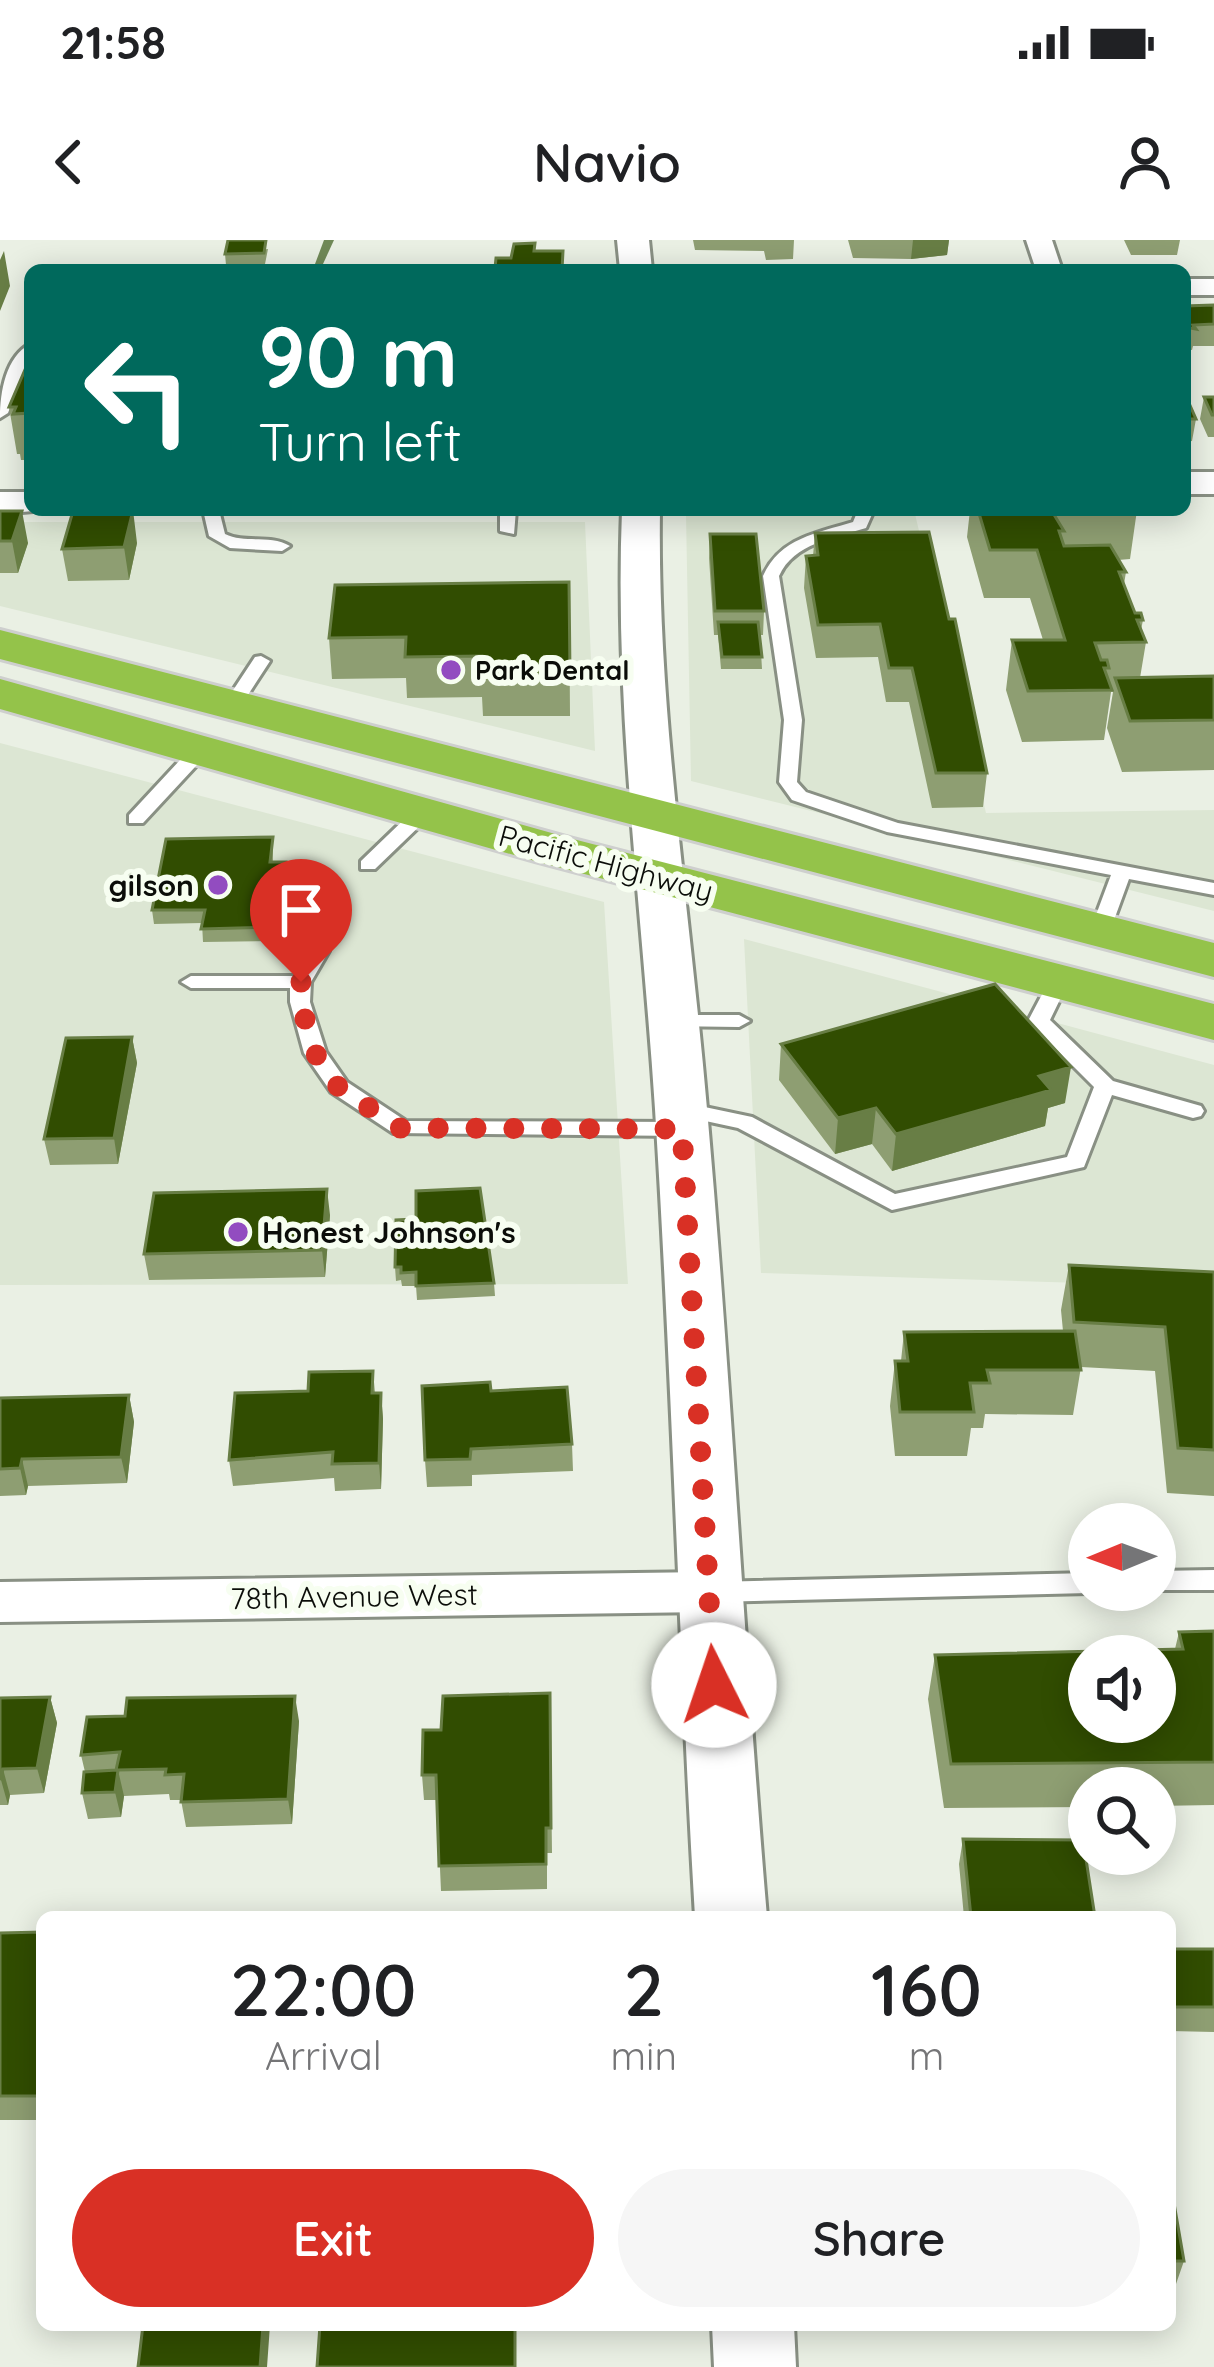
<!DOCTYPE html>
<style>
:root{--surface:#fff;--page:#f6f6f6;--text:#202124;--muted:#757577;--accent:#d93025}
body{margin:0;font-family:Quicksand,sans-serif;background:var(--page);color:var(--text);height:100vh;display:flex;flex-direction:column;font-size:45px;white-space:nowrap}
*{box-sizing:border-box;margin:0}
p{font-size:39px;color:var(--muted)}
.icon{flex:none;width:66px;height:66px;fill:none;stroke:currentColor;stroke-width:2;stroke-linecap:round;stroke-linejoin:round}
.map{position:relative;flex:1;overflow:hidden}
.side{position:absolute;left:36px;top:1671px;width:1140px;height:420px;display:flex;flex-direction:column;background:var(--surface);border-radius:18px;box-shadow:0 6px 30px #0003}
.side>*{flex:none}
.hud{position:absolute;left:24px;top:24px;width:1167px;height:252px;border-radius:18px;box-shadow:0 6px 30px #0003;background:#00695c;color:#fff;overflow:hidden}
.needle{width:78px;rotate:269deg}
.buttons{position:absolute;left:1068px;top:1263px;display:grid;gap:24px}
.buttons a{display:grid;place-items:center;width:108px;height:108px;border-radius:50%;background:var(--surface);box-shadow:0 6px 30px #0003;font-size:60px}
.pin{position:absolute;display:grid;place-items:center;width:102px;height:102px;color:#fff;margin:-123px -51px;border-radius:50% 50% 50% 0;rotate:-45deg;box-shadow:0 0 12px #0007}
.pin .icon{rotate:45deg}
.me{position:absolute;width:132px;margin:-66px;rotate:356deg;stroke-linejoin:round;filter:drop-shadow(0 0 9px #0008)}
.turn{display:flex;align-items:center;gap:42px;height:252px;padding:0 36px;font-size:54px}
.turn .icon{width:156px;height:156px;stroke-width:2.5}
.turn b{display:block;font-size:84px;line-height:102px}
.eta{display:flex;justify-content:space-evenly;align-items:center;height:204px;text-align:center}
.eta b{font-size:72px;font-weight:600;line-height:84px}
.action{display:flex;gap:24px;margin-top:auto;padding:24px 36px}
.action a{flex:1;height:138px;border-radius:72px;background:var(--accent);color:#fff;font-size:48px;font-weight:600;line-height:138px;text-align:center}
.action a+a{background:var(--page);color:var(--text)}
.status{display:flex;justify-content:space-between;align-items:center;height:84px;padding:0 60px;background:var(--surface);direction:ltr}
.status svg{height:33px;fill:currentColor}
header{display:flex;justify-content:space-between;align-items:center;height:156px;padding:0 36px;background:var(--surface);font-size:54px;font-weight:600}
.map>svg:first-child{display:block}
.built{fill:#dce6d3}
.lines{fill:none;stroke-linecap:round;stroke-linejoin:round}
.stream{fill:#708957;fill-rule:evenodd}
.service-casing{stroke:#899084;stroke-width:6}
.minor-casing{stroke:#899084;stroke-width:6}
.tertiary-casing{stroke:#899084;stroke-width:6}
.trunk-casing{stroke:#cecfce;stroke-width:6}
.service{fill:#fff;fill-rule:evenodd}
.minor{fill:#fff;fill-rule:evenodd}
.tertiary{fill:#fff;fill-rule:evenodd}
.trunk{fill:#94c34a;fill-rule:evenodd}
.wall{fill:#8e9e72}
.shaded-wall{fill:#687e45}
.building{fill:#314d01;stroke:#687e45;stroke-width:3;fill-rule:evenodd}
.route{stroke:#d93025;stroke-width:21;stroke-dasharray:0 37.8}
.poi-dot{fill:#924cc0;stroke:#f7fef1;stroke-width:4.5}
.labels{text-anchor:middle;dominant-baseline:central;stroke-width:12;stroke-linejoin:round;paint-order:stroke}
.far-poi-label{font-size:27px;font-weight:bold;fill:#0b0d09;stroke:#f7fef1;text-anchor:start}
.street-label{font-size:30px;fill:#0b0d09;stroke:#f7fef1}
.poi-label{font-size:30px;font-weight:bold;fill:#0b0d09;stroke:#f7fef1;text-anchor:end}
</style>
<div class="status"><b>21:58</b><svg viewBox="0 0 49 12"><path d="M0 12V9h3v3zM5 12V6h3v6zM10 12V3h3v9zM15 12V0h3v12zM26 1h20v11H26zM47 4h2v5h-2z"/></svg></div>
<header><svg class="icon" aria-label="back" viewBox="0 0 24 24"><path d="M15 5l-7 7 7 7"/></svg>Navio<svg class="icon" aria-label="person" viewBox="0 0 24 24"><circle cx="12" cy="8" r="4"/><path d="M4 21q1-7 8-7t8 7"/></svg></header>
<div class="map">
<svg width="1214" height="2127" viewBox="0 0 1214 2127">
<rect width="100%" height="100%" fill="#eaf0e4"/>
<path class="built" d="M915 274 986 573 1214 570V671L691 541 686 275Z
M0 282H585L595 511 0 366Z
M0 503 604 662 628 1044 0 1045Z
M744 699 1214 825V1047L761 1033Z"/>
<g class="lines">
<path class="stream" d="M324 0H334L323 24H315Z"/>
<defs>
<path id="service" d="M30 104V116L8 173 0 178C0 151 6 117 30 104Z
M203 270H219L225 294C245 304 271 294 290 306L282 311 230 308 209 296Z
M500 270H516L514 294 500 291Z
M858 270H874L866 288C834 298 794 303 779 336L802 480 797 542 806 552 898 583 1214 643V655L1129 639 1110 691 1100 697 1090 691 1111 635 887 592 792 560 779 542 784 480 763 336C780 298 817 293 853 282Z
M261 416 270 421 242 464 239 468H227L224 464 255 417Z
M201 503 208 505V513L143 583H129V575L194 505Z
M422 567 432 573 429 577 375 629H361V621L415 569Z
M319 705 329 711 311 742 310 762 326 812 347 842 406 881 682 882 693 889 682 896 393 893 331 852 304 813 290 762V748H191L181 742 191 736H294L312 707Z
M1058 737 1068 743 1050 780 1113 841 1201 866 1204 871 1201 876 1193 878 1112 855 1084 927 892 970 738 888 673 874 670 869 681 862 752 877 895 954 1067 917 1094 847 1028 781 1048 743Z
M673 775H739L750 781 739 787 666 786 662 781 666 776Z
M1214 1330V1350H1151H1155V1331Z
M1089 1333V1350H1099L1089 1353 714 1362 704 1359 701 1352 704 1345 714 1342Z"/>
<path id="minor" d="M1026 0H1052L1062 30H1036Z
M1185 39H1214V55H1185Z
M707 1332 725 1338 732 1352 725 1366 707 1372 0 1382V1342Z"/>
<path id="tertiary" d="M617 0H649L652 30H620Z
M1185 232H1214V254H1185Z
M0 252H30V270H44L0 274Z
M622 270H660C657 470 690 669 707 869 731 1138 744 1408 767 1677H695C679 1408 672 1138 655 869 642 669 614 470 622 270Z
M712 2085H794L796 2127H714Z"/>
<path id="trunk" d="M0 390 1214 703V737L0 419Z
M0 439 573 599 1214 764V800L535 621 0 469Z"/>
</defs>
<use href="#service" class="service-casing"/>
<use href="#minor" class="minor-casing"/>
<use href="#tertiary" class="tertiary-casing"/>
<use href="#trunk" class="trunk-casing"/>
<use href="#service" class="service"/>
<use href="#minor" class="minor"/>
<use href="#tertiary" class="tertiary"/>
<use href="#trunk" class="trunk"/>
</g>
<path class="wall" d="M693 0H794L793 19 766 20 764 11 695 10Z
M848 0H949L947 15 911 19 853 18Z
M1124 0H1180L1177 15H1131Z
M268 9 265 24 226 25 225 14Z
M1214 65V106H1193L1192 110 1185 109V66Z
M30 118V220H21L20 214H17L9 167Z
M1185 154 1196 179 1192 201 1185 202Z
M1204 157H1214V197H1208L1200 179Z
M970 270H1137L1130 319 1118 320 1126 332 1124 344 1135 373 1143 380 1141 390 1146 402 1140 438 1214 436V530L1122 532 1107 488 1113 452H1111L1104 500 1022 502 1006 450 1012 400H1043L1030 358H984L967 297Z
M0 271 28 303 18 333H0Z
M815 293 987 533 983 567 932 568 909 462H886L878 417 816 418 804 348 806 316H813Z
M710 294 764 371 763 395H760L762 429H721L718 395H714L709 318Z
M137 303 129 340 68 341 62 309Z
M569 342 570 476H483L482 457 407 458 406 438 332 439 329 398Z
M273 597V622L288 635 280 701 203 702 202 683 154 684 152 670Z
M132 797 137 823 118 924 50 925 44 899Z
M781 804 1065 863 1048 868 1045 886 892 931 872 904 835 914 779 840Z
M330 975 325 1037 149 1040 144 1014Z
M1069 1025 1214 1032V1256L1167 1253 1155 1131 1081 1127 1073 1175 985 1174 983 1188H971L967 1216H895L890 1166 895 1121H901L904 1092 1063 1091 1061 1070Z
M395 1027 494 1043 495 1056 417 1060 416 1046H402L401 1040 396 1041Z
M373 1131 375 1153H381L383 1179 381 1249 335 1251 334 1238 233 1246 229 1220 308 1151Z
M491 1151 572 1204 573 1231 472 1235V1246L427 1247 425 1220Z
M129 1155 134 1182 127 1243 28 1246 26 1255 0 1256V1158Z
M1214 1391V1565L1155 1566V1548H1089V1567L944 1568 928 1459 935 1415 1175 1409 1179 1392Z
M550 1453 552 1613H547V1649L441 1651 437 1560H424L422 1535 441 1490Z
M50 1457 57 1483 44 1553 10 1555 8 1565H0V1458Z
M299 1481 292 1584 186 1587 181 1560H170L169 1554 124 1556 121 1577 88 1579 82 1553 85 1532 81 1515Z
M963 1599 1095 1677H964L959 1624Z
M42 1692V1880H0V1693Z
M1170 1709H1214V1792L1170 1791Z
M1170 1940 1184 2021 1176 2044H1170Z"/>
<path class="shaded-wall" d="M913 0H949L947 15 911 19Z
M4 11 10 46 0 71V20Z
M133 270 137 303 129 340 124 307Z
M22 271 28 303 18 333 12 301Z
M286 622 288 635 280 701 278 687Z
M132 797 137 823 118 924 114 898Z
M1071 827 1065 863 1048 868 1045 886 892 931 896 894 1039 836Z
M876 868 872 904 835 914 838 878Z
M327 949 330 975 325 1037 322 1010Z
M381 1153 383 1179 381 1249 379 1223Z
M129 1155 134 1182 127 1243 121 1217Z
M22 1219 28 1246 26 1255 20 1228Z
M295 1456 299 1481 292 1584 288 1559Z
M50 1457 57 1483 44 1553 37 1528Z
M3 1529 10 1555 8 1565 1 1540Z
M118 1530 124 1556 121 1577 115 1552Z
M263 2085H270L267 2127H260Z"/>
<path class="building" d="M228 0H266L264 13 225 14Z
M535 3 534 11H563L562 30 495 28 496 18H511L514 4Z
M457 28H509V30H456Z
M1214 65V84L1193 85 1196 89 1185 87V66Z
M30 118V173L13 174 16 167H9Z
M1185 154 1196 179H1185Z
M1204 157H1214V175H1212Z
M108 270H133L124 307 62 309 73 271Z
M978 270H1137L1053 273 1064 291H1059L1064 306 1110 305 1126 332H1119L1135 373H1141L1143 380H1137L1146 402 1095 403 1101 420H1107L1109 428H1104L1112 450 1028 451 1012 400H1065L1037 310H990Z
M0 271H22L12 301H0Z
M929 292 949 379H955L987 533H936L912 428H889L880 384 818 385 806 316 818 315 815 293Z
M710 294H756L764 371H715Z
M569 342 570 434 482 435V416L405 417 406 397 329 398 335 345Z
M718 382H758L762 417H722Z
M1214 436V480L1130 481 1115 438Z
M273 597 270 622H286L278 687 201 689 205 670H152L166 599Z
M995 744 1071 827 1039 836 1051 850 896 894 876 868 838 878 781 804Z
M132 797 114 898 44 899 66 798Z
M480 948 494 1043 416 1046V1032L401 1033V1027H395L396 980 416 979V951Z
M327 949 322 1010 144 1014 154 953Z
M1069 1025 1214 1032V1210L1178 1208 1165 1087 1074 1082Z
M1075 1091 1081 1130H987L990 1143H970L974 1172H900L895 1121H908L904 1092Z
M373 1131 372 1153H381L379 1223 332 1224 333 1212 229 1220 235 1153 308 1151 309 1132Z
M490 1142 491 1151 567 1147 572 1204 471 1209 470 1219 425 1220 422 1146Z
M129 1155 121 1217 22 1219 20 1228 0 1229V1158Z
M1214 1391V1522L951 1524 935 1415 1183 1409 1179 1392ZM1089 1416H1155V1482H1089Z
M550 1453 551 1588H546V1624L439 1626 436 1535H422L423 1490H441L443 1456Z
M295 1456 288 1559 181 1562 184 1534 165 1535 166 1529 118 1530 115 1552 82 1553 84 1532 116 1530 120 1512 81 1515 87 1477 125 1476 127 1458Z
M50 1457 37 1528 3 1529 0 1540V1458Z
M963 1599 1083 1600 1095 1677H971Z
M42 1692V1856H0V1693Z
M1170 1709H1214V1767H1170Z
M1170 1940 1184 2021H1170Z
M143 2085H263L260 2127H138Z
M320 2085H515V2127H317Z"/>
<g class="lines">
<path class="route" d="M301 742 300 762 315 813 339 848 400 888 682 889 714 1445"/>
</g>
<g class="poi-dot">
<circle cx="451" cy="430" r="12"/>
<circle cx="218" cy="645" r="12"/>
<circle cx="238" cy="992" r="12"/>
</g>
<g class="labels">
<g class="far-poi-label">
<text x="475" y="430">Park Dental</text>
</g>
<g class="street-label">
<text transform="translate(606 623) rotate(15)">Pacific Highway</text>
<text transform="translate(354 1356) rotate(-1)">78th Avenue West</text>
</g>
<g class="poi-label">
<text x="194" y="645">gilson</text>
<text x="262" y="992" text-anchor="start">Honest Johnson's</text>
</g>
</g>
</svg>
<div class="buttons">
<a><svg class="needle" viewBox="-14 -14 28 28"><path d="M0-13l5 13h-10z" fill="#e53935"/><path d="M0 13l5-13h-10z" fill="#757577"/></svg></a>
<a><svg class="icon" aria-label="sound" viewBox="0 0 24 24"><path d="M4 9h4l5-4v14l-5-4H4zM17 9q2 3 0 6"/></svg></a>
<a><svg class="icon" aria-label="search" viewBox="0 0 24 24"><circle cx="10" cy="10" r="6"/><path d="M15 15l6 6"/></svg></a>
</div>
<div class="pin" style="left:301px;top:742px;background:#d93025"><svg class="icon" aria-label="arrive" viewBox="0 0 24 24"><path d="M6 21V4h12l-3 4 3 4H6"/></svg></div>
<svg class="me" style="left:714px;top:1445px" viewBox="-20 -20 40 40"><circle r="19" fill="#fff"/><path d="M0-13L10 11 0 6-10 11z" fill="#d93025"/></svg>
<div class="hud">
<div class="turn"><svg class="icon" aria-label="left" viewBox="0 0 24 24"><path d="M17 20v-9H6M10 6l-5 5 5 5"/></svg><div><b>90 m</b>Turn left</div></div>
</div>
<section class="side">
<div class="eta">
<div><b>22:00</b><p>Arrival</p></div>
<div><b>2</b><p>min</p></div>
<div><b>160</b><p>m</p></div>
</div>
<div class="action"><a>Exit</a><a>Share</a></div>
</section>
</div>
